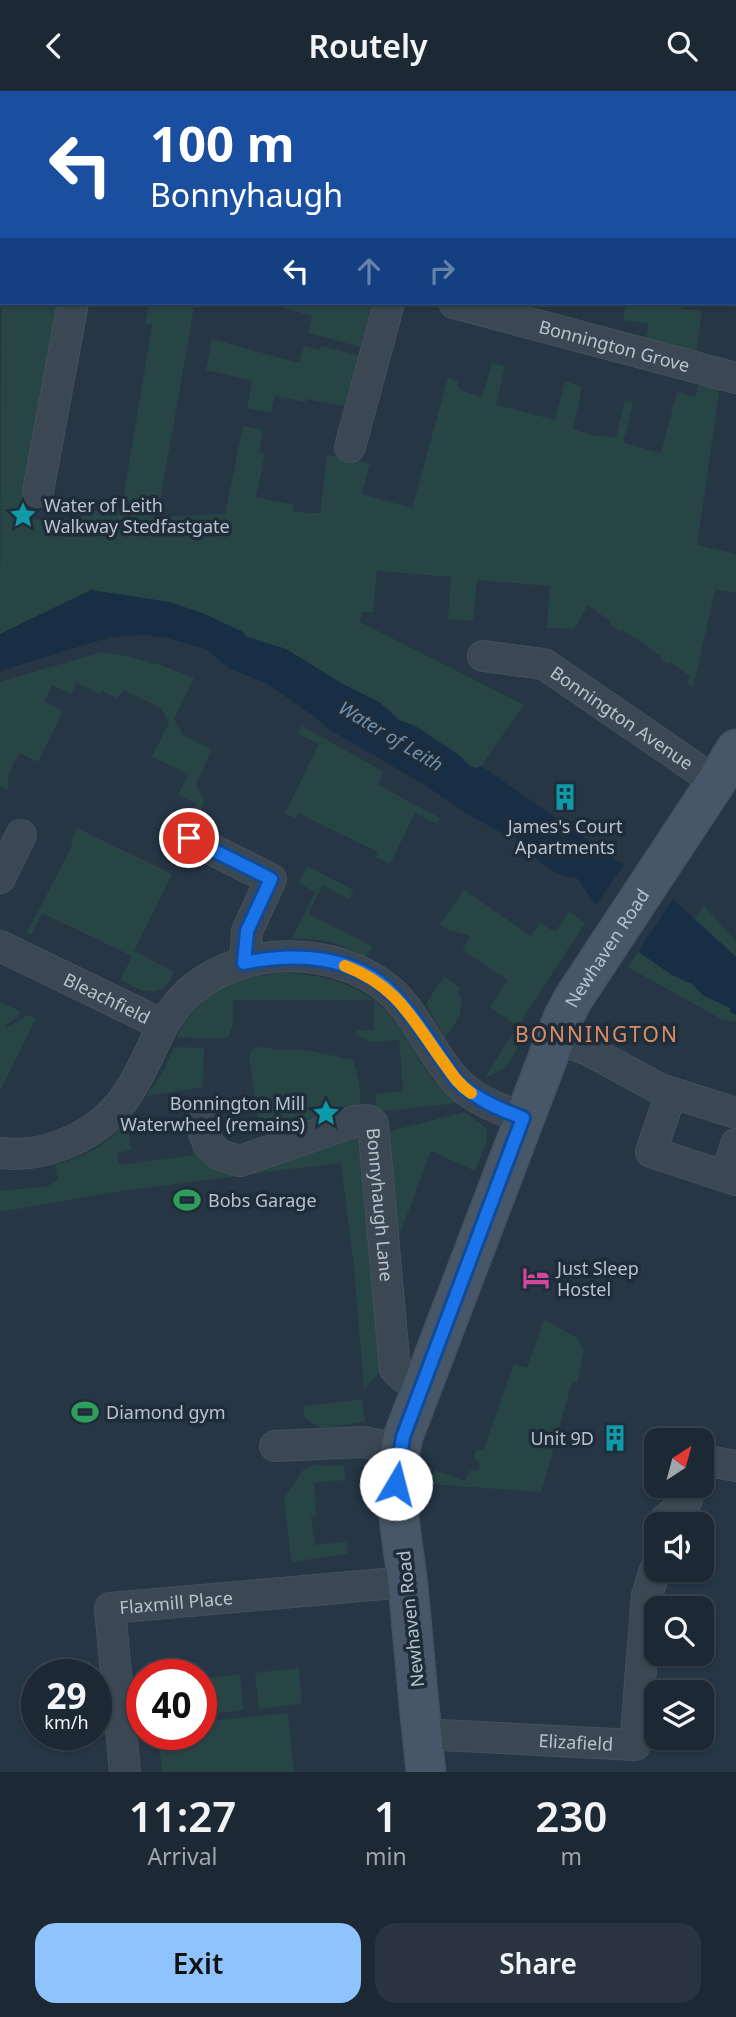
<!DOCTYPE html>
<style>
:root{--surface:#1c2834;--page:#293440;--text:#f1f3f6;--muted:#a0a6ac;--line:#3a444f;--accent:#8ec3fd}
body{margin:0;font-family:"Noto Sans",sans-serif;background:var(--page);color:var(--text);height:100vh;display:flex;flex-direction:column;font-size:26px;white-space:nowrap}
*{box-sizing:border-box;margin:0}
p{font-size:23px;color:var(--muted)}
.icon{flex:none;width:38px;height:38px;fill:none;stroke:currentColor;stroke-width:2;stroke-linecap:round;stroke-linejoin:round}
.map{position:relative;height:1681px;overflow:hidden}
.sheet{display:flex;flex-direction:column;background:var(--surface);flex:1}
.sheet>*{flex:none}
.banner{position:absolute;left:0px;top:0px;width:737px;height:214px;box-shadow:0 2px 5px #0004,0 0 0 2px var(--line);background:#1a4fa0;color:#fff;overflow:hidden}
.needle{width:46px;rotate:36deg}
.tools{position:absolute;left:644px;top:1337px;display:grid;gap:14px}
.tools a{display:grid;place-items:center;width:70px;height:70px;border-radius:14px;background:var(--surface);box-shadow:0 2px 5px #0004,0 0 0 2px var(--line);font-size:35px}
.speed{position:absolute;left:21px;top:1568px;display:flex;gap:14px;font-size:35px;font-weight:700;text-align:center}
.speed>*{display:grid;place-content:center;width:91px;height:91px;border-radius:50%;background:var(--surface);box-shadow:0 2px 5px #0004,0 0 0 2px var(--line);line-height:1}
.speed small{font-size:18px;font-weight:400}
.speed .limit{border:10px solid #d22;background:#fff;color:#111}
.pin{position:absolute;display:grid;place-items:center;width:60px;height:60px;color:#fff;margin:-30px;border:4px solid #fff;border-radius:50%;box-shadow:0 2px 7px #0007}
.me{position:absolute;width:77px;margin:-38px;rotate:8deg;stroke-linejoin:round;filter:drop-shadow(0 0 5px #0008)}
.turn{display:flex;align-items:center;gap:24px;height:147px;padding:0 35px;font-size:32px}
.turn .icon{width:91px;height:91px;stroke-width:2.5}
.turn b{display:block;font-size:49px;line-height:60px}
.lanes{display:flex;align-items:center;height:66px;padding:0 35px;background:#0003;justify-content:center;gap:35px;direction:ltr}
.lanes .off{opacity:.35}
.eta{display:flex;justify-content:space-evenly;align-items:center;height:119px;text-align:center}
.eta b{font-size:42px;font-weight:600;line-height:49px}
.primary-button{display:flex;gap:14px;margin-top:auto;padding:14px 35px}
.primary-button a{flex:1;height:80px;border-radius:21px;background:var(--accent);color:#111;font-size:28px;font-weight:600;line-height:80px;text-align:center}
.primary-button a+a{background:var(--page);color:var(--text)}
header{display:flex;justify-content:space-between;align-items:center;height:91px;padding:0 35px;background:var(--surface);font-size:32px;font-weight:600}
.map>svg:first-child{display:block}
.green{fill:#284546}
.water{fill:#182e44}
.pier{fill:#263645}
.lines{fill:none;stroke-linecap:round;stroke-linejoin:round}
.street-casing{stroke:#44515d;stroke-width:32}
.secondary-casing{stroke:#44515d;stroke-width:41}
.street{stroke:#3b4854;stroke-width:30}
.secondary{stroke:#485767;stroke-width:38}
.route-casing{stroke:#114b97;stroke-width:18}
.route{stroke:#1a73e8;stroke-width:12}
.slow{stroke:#f59e0b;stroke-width:12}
.labels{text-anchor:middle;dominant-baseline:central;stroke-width:7;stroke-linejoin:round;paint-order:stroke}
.street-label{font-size:18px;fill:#b8c2cd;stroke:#1f2d3a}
.poi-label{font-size:18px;fill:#b8c2cd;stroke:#1f2d3a;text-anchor:start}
.water-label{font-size:19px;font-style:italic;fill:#7090ae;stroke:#1f2d3a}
.quarter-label{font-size:21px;letter-spacing:2px;fill:#db8e65;stroke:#1f2d3a}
</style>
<header><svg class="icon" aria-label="back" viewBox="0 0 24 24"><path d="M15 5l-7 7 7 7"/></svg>Routely<svg class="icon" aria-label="search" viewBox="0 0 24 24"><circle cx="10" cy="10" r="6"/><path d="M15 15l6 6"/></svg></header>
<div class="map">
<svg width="736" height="1681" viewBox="0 0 736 1681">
<rect width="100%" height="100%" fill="#263645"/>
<path class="green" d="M2 15V212H58L26 396 27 429 73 428 74 421 121 420 152 236V234L145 233 149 212H195L157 426 225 423 243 335 263 339 259 361 265 363 256 406 294 414 292 421 320 422 327 364 370 372 362 403 412 417 448 287 458 290 457 295 462 300 482 306 492 272 505 275 496 314 555 329 565 290 582 296 573 338 590 344 616 346 625 309 633 312 623 352 661 362 677 301 695 306 699 291 720 296 697 454 736 463V502L715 499 693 597 687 592 690 585 671 572 668 573 660 568 661 565 622 538 620 540 610 534 611 531 588 514 574 538 547 537 550 495 477 489 473 530 448 528 451 486 377 480 373 521H362L360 531 524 614 481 675 477 677 471 676 460 665 415 635 399 629 379 611 341 592 286 558 247 546 242 540 202 522 169 511 91 499 0 543Z
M285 212H372L360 256 308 242 312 225 284 217Z
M626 212H684L683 218 702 220 695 269 644 256 649 233 623 229Z
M212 248 299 272 304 255 320 259 321 255 358 264 344 315 307 308 305 311 275 305 271 322 247 317 252 290 206 279Z
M101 561C134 565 163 574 194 587L174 627 183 644 212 659 196 693 204 711 191 738 186 736 197 713 178 704 188 683 152 666 169 632 161 617 124 599 117 607 102 600 100 603 77 592 71 603 52 594 44 610 63 620 38 671 19 662 8 684V699L0 695V591Z
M302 635 384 681 378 694 440 727 437 733 415 722 390 773 376 766 378 761 298 722 295 727 285 722 319 653 298 643Z
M77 737 170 782 171 785 134 860 174 881C163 910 141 902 121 888L132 865 42 822 31 844 27 842 73 753 70 751Z
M307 775 354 799 349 808 322 794 308 823 372 855 366 867C344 852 318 846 292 848L315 801 299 792Z
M464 799 531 845 540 832 555 841 569 821 585 832 523 927C526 941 515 964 506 975 500 981 493 984 485 986L518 935 490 916 508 889 462 859 471 845 448 839 440 833Z
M704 815 736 850V866L694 828Z
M642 854 639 861 672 884 692 893 703 905 731 917 730 921 736 924V931L721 928 628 876Z
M283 882C324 883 363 893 391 925 407 943 416 966 430 985 437 995 448 1003 457 1012L377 1021 375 1003 403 1000 399 949 371 951 356 943V939H374V909H233V933L228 946 219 948 177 946C201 899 233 886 283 882Z
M444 885 459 896 458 902 462 908 459 926 445 947 426 913Z
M0 911 20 920 17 927 4 935 7 937 28 924 36 927 0 1000Z
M174 956 204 957 203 996 146 1005 164 979Z
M262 956 280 959 301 958 353 969 359 990 361 1021 301 1038 261 1043 249 968 250 962 254 957Z
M465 1021 487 1038V1050L475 1080 431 1060 396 1153 387 1062 390 1040Z
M127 1030 131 1059 117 1062 119 1074 193 1064 191 1047 209 1066 350 1044 359 1045 365 1051 381 1280 364 1298 354 1176 341 1072 114 1101 0 1121V1100L48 1095 58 1089 55 1074C85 1066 107 1054 127 1030Z
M544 1229 576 1246 584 1259 577 1292 572 1291 541 1401 429 1393 434 1379 465 1390 469 1380 478 1379 480 1373 474 1365 477 1358 483 1360 514 1273 527 1277Z
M362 1308 365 1331 321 1337 305 1327 303 1315Z
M313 1374 344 1375 345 1389 314 1392 316 1424 311 1425 315 1454 346 1451 348 1463 291 1471 284 1407 303 1379Z
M299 1577 302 1613 259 1618 255 1582Z
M240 1583 243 1619 201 1624V1588Z
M288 1622 294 1681H162L158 1643H201V1631Z"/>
<path class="water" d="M91 499 169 511 202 522 242 541 247 546 286 558 341 592 379 611 399 629 415 635 460 665 471 676 477 677 481 675 673 808 736 866V924L730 921V917L703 904 692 893 672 884 639 861 641 854 596 814 577 787C554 786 542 771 523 757L529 756 508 741 507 745 467 723 425 694 330 639 315 626 266 592 230 578 206 558 167 547 146 544 110 546 0 580V543Z"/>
<path class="pier" d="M625 772 675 805 636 863 637 855 594 817Z"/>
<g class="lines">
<defs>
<g id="street">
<path d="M111 2V0"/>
<path id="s1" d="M454 212 736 287"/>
<path d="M350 356 389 212"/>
<path d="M38 401 73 212"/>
<path id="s2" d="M483 565 544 573 716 691"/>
<path d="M189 747 271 788 247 840 245 871"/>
<path d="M0 787 21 744"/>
<path id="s3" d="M0 855 163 934C152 956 142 981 128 1002 102 1043 48 1068 0 1062"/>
<path d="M163 934C172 920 181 907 194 897 247 854 335 855 388 898 420 925 433 972 466 999 483 1012 504 1020 523 1027"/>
<path d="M554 946 588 959 660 998 736 1022"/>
<path d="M671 1002 651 1061 736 1089"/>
<path id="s4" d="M202 1029 204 1043 210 1055 220 1064 240 1070 356 1030 368 1029 373 1033 395 1278 403 1286 423 1295"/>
<path d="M726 1085 736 1053"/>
<path d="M275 1355 363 1351 400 1358"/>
<path d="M702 1369 736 1375"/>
<path d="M664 1433 665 1429 686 1411 691 1395"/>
<path id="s5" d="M422 1643 635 1654 647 1504 656 1476"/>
<path id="s6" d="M125 1681 110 1517 407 1491"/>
</g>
<g id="secondary">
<path id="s7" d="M426 1681C419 1619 414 1557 408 1495 402 1441 390 1400 403 1346L563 927 573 908 716 691 736 658"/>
</g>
</defs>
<use href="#street" class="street-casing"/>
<use href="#secondary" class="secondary-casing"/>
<use href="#street" class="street"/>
<use href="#secondary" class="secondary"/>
</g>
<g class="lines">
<defs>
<path id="route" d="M189 747 271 788 247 840 244 872C294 861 355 864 393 903 417 928 437 962 457 990 476 1008 499 1018 523 1027L403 1346 396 1393"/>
</defs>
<use href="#route" class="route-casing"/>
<use href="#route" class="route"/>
<path class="slow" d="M345 875C395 894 410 924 439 965 449 978 457 993 471 1002"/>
</g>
<defs>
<symbol id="sight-bare" viewBox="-9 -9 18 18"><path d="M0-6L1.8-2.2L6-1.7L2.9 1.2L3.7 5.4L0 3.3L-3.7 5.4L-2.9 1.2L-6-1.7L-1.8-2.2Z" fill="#0f9aa8" stroke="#1f2d3a" stroke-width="2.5" paint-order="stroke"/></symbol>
<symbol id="building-bare" viewBox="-9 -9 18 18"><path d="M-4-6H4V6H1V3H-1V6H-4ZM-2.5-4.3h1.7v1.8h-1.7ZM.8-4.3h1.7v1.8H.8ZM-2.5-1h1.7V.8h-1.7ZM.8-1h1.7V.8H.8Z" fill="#0f9aa8" stroke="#1f2d3a" stroke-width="2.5" paint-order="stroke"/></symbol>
<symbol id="stadium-bare" viewBox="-9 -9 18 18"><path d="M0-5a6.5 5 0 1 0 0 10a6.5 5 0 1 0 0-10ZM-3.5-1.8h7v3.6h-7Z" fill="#2e9e5b" stroke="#1f2d3a" stroke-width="2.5" paint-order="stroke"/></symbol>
<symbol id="hotel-bare" viewBox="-9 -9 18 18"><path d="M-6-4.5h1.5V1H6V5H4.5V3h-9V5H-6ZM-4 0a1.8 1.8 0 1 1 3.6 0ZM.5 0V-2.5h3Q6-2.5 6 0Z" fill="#d1479c" stroke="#1f2d3a" stroke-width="2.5" paint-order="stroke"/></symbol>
</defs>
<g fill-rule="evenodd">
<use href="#sight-bare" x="4" y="405" width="38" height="38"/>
<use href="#building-bare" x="546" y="687" width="38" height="38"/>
<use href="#sight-bare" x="307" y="1003" width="38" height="38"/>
<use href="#stadium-bare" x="168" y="1090" width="38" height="38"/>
<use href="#hotel-bare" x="517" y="1168" width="38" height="38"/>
<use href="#stadium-bare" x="66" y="1302" width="38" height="38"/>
<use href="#building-bare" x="596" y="1328" width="38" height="38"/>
</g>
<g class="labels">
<g class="street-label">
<text stroke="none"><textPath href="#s1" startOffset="166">Bonnington Grove</textPath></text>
<text stroke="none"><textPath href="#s2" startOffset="156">Bonnington Avenue</textPath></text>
<text stroke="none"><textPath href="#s7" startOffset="868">Newhaven Road</textPath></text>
<text stroke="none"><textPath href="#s3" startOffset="119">Bleachfield</textPath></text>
<text stroke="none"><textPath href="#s4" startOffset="284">Bonnyhaugh Lane</textPath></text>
<text stroke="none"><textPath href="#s6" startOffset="231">Flaxmill Place</textPath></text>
<text transform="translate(410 1528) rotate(-96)">Newhaven Road</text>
<text stroke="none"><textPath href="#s5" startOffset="154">Elizafield</textPath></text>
</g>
<g class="poi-label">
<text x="44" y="414">Water of Leith<tspan x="44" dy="21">Walkway Stedfastgate</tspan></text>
<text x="565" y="735" text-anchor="middle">James's Court<tspan x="565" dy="21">Apartments</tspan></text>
<text x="305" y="1012" text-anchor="end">Bonnington Mill<tspan x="305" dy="21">Waterwheel (remains)</tspan></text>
<text x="208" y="1109">Bobs Garage</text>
<text x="557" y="1177">Just Sleep<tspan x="557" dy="21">Hostel</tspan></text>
<text x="106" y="1321">Diamond gym</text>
<text x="594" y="1347" text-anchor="end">Unit 9D</text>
</g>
<g class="water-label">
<text transform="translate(391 645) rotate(31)">Water of Leith</text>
</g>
<g class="quarter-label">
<text x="597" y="943">BONNINGTON</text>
</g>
</g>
</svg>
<div class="tools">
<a><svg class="needle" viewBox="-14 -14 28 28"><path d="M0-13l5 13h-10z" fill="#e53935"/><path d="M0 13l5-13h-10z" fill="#a0a6ac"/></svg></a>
<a><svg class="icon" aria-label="sound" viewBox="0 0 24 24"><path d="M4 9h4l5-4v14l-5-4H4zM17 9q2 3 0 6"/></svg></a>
<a><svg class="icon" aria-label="search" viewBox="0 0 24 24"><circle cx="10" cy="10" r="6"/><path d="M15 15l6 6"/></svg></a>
<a><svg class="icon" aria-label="layers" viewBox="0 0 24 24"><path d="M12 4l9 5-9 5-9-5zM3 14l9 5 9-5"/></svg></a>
</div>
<div class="speed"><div>29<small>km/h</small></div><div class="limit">40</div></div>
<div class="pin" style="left:189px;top:747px;background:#d93025"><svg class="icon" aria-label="arrive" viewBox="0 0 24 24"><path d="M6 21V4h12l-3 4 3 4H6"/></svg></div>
<svg class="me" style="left:396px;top:1393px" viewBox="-20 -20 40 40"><circle r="19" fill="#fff"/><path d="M0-13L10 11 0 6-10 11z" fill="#1a73e8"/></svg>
<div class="banner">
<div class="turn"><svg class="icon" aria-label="left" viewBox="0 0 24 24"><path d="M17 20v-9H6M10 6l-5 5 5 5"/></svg><div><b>100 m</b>Bonnyhaugh</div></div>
<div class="lanes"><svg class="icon" aria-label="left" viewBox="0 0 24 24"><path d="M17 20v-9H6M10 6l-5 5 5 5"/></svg><svg class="icon off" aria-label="ahead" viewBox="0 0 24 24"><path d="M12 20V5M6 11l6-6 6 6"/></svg><svg class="icon off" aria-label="right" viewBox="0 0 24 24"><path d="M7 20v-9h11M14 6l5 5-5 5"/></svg></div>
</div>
</div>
<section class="sheet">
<div class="eta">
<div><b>11:27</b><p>Arrival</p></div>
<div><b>1</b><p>min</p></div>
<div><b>230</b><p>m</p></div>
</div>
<div class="primary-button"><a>Exit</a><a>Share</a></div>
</section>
